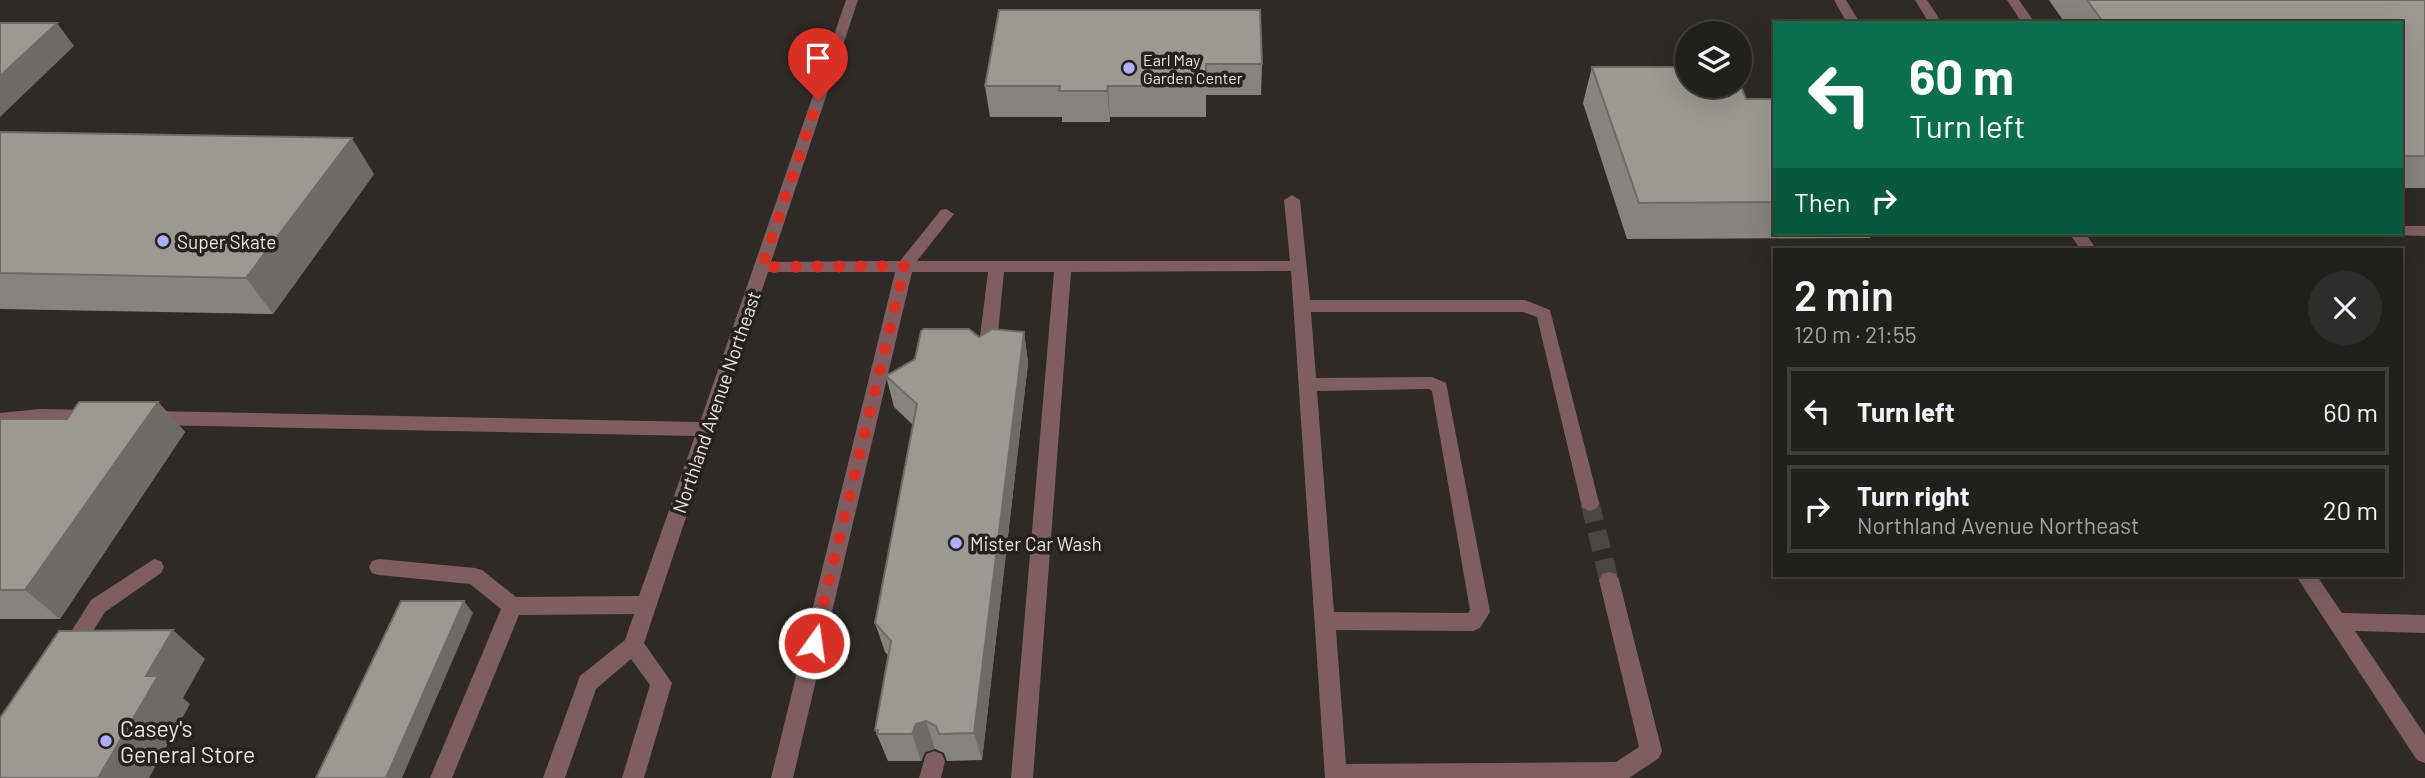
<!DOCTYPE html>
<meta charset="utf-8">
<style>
:root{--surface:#23201c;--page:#2f2d29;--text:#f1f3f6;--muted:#a3a3a3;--line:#403e3b}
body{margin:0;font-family:Barlow,sans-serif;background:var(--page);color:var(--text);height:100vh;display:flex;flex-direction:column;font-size:26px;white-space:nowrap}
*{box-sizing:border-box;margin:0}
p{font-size:23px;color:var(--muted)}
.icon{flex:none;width:38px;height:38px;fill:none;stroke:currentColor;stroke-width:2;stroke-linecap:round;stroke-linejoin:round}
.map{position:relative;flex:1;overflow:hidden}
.drawer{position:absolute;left:1773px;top:248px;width:630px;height:329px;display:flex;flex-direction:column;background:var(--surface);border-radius:0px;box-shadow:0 7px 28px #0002,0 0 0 2px var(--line)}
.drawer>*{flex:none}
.banner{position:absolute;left:1773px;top:21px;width:630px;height:214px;border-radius:0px;box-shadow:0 7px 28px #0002,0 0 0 2px var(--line);background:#0b6e4f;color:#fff;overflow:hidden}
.tools{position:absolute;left:1675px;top:21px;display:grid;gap:14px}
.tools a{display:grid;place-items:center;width:77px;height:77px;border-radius:50%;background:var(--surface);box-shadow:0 7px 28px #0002,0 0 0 2px var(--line);font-size:35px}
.pin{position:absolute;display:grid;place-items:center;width:60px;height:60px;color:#fff;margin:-72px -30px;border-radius:50% 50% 50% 0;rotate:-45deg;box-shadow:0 0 7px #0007}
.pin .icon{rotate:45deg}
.me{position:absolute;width:77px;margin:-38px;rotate:14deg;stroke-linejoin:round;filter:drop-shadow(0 0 5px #0008)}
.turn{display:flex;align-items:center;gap:24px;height:147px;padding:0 21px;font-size:32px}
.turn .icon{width:91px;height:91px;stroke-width:2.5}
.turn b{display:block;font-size:49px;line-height:60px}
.then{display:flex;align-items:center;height:66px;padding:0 21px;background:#0003;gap:14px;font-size:26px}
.round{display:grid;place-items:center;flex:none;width:74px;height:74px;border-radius:37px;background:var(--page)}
.headline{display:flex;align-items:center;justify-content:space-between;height:119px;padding:0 21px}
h1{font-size:42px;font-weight:600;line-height:52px}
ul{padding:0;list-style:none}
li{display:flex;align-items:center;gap:21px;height:88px;margin:0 14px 10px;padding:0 7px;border:4px solid var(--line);border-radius:0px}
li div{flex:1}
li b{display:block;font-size:26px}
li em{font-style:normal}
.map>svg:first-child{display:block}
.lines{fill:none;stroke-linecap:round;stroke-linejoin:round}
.minor-tunnel{stroke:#4b4641;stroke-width:19;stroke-dasharray:19 10;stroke-linecap:butt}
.minor{fill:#7e5e61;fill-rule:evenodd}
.wall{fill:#88837e}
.shaded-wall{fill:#6f6a66}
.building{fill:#9e9892;stroke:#6f6a66;stroke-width:2}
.route{stroke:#d93025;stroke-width:12;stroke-dasharray:0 21.6}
.poi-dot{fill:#acaffb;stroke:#26211c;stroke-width:2.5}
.labels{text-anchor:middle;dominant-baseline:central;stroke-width:7;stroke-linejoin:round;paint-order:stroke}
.far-poi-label{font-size:16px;fill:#e8e4e1;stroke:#26211c;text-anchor:start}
.poi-label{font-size:19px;fill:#e8e4e1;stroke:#26211c;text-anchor:start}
.street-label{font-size:19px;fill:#e8e4e1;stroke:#26211c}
.near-poi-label{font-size:23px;fill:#e8e4e1;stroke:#26211c;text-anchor:start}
</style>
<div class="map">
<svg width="2425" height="778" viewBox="0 0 2425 778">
<rect width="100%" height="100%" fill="#2f2a25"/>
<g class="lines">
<path class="minor-tunnel" d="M1590 503 1609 580"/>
<path class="minor" d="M846 0H858L771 262 900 261 941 210 946 209 954 214 917 261H1290L1284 200 1292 195 1300 200 1310 300H1525L1550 310 1599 503 1597 508 1590 511 1583 508 1581 503 1537 317 1523 312H1311L1316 378 1432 377 1446 383 1490 612 1480 628 1473 631 1336 630 1346 764 1616 762 1639 747 1599 580 1602 574 1609 572 1616 574 1619 580 1662 751 1659 758 1629 778H1325L1291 271 1071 272 1033 778H1011L1054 272H1004L996 353 987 359 978 353 988 272H912L793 778H771L895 272H768L644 643 672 683 644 778H622L650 685 631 659 596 689 565 778H543L580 676 625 640 634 614 519 615 452 778H430L501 609 470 584 379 575 372 573 369 567 372 561 379 559 475 568 482 570 516 597 639 596 695 436 151 425 145 423 142 418 145 413 151 411 700 422ZM1429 389 1432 391 1470 610 1468 613 1334 612 1317 391Z
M1834 0H1846L1860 23H1847Z
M1915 0H1927L1942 23H1929Z
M2007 0H2019L2035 23H2022Z
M2401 226H2425V236L2395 235 2394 233H2401Z
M2069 233H2085L2097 250H2081Z
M40 409 91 410 97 412 100 417 97 422 91 424 40 423 0 427V413Z
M154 559 161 561 164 567 161 573 105 612 78 655 71 658 64 655 61 649 64 643 91 600Z
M2296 576H2317L2342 613 2425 615V633L2355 631 2425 735V763L2417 760Z
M934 751 942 754 945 761 941 778H919L926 754Z"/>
</g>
<path class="wall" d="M2049 0H2425V188H2401V23H2065Z
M999 10 1262 64 1261 95H1206V117H1110V122H1062V117H990L985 86Z
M1592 67 1746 99H1774V233H1872L1870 238 1627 239 1583 103Z
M0 132 374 174 273 314 0 309Z
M1024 332 1028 363 982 760 947 761 944 753 935 749 925 752 921 761H888L875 730 889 656 885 652 875 623 913 425 894 407 886 376 979 337Z
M158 402 185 432 60 619H0V419H67Z"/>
<path class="shaded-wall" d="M57 23 74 46 0 117V76Z
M1108 86 1110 117V122L1107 91Z
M352 138 374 174 273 314 246 278Z
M1024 332 1028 363 982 760 974 733Z
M158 402 185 432 60 619 25 590Z
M464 601 473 613 402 778H386Z
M173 630 205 659 183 698 190 704 149 778H98L146 676Z
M926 721 935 749 925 752 921 761 912 734 916 724Z"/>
<path class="building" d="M2087 0H2425V156H2401V23H2104Z
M999 10H1260L1262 64H1206V86H1108L1107 91H1059L1060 86H985Z
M0 23H57L0 76Z
M1592 67H1687V86H1740V84L1746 99H1774V202L1639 203Z
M0 132 352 138 246 278 0 273Z
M924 329H969L979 337 992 329 1024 332 974 733 939 734 936 726 926 721 916 724 912 734H877L878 730H875L891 641 875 623 917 404 886 376 915 359 921 331Z
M79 402H158L25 590H0V419H67Z
M401 601H464L386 778H316Z
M173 630 146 676H158L98 778H0V718L59 631Z"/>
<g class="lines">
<path class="route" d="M814 643 905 266 762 267 818 100"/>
</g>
<g class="poi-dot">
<circle cx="1129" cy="68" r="7"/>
<circle cx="163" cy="241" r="7"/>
<circle cx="956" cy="543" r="7"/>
<circle cx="106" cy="741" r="7"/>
</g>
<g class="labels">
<g class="far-poi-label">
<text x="1143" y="59">Earl May<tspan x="1143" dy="18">Garden Center</tspan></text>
</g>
<g class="poi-label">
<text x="177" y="241">Super Skate</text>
<text x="970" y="543">Mister Car Wash</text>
</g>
<g class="street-label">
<text transform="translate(716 402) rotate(-71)">Northland Avenue Northeast</text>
</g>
<g class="near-poi-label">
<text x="120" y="728">Casey's<tspan x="120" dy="26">General Store</tspan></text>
</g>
</g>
</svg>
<div class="tools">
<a><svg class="icon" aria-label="layers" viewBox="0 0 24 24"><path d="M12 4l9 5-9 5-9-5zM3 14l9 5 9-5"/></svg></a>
</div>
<div class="pin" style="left:818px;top:100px;background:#d93025"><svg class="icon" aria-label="arrive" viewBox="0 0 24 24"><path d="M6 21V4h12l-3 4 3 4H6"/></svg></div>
<svg class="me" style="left:814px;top:643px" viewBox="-20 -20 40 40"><circle r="17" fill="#d93025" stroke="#fff" stroke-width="3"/><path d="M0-11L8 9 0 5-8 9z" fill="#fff"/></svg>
<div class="banner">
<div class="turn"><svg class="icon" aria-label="left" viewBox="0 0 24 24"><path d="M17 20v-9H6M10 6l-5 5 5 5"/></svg><div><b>60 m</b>Turn left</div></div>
<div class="then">Then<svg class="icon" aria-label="right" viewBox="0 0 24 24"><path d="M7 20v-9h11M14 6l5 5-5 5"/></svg></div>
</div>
<section class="drawer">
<div class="headline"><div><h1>2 min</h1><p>120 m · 21:55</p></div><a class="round"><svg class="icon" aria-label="close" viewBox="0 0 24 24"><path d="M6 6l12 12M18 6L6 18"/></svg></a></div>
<ul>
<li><svg class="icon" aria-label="left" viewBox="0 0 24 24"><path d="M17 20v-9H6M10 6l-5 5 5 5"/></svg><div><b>Turn left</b></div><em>60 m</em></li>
<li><svg class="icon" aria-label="right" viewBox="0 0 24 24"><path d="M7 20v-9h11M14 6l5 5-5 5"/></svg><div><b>Turn right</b><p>Northland Avenue Northeast</p></div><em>20 m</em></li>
</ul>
</section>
</div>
